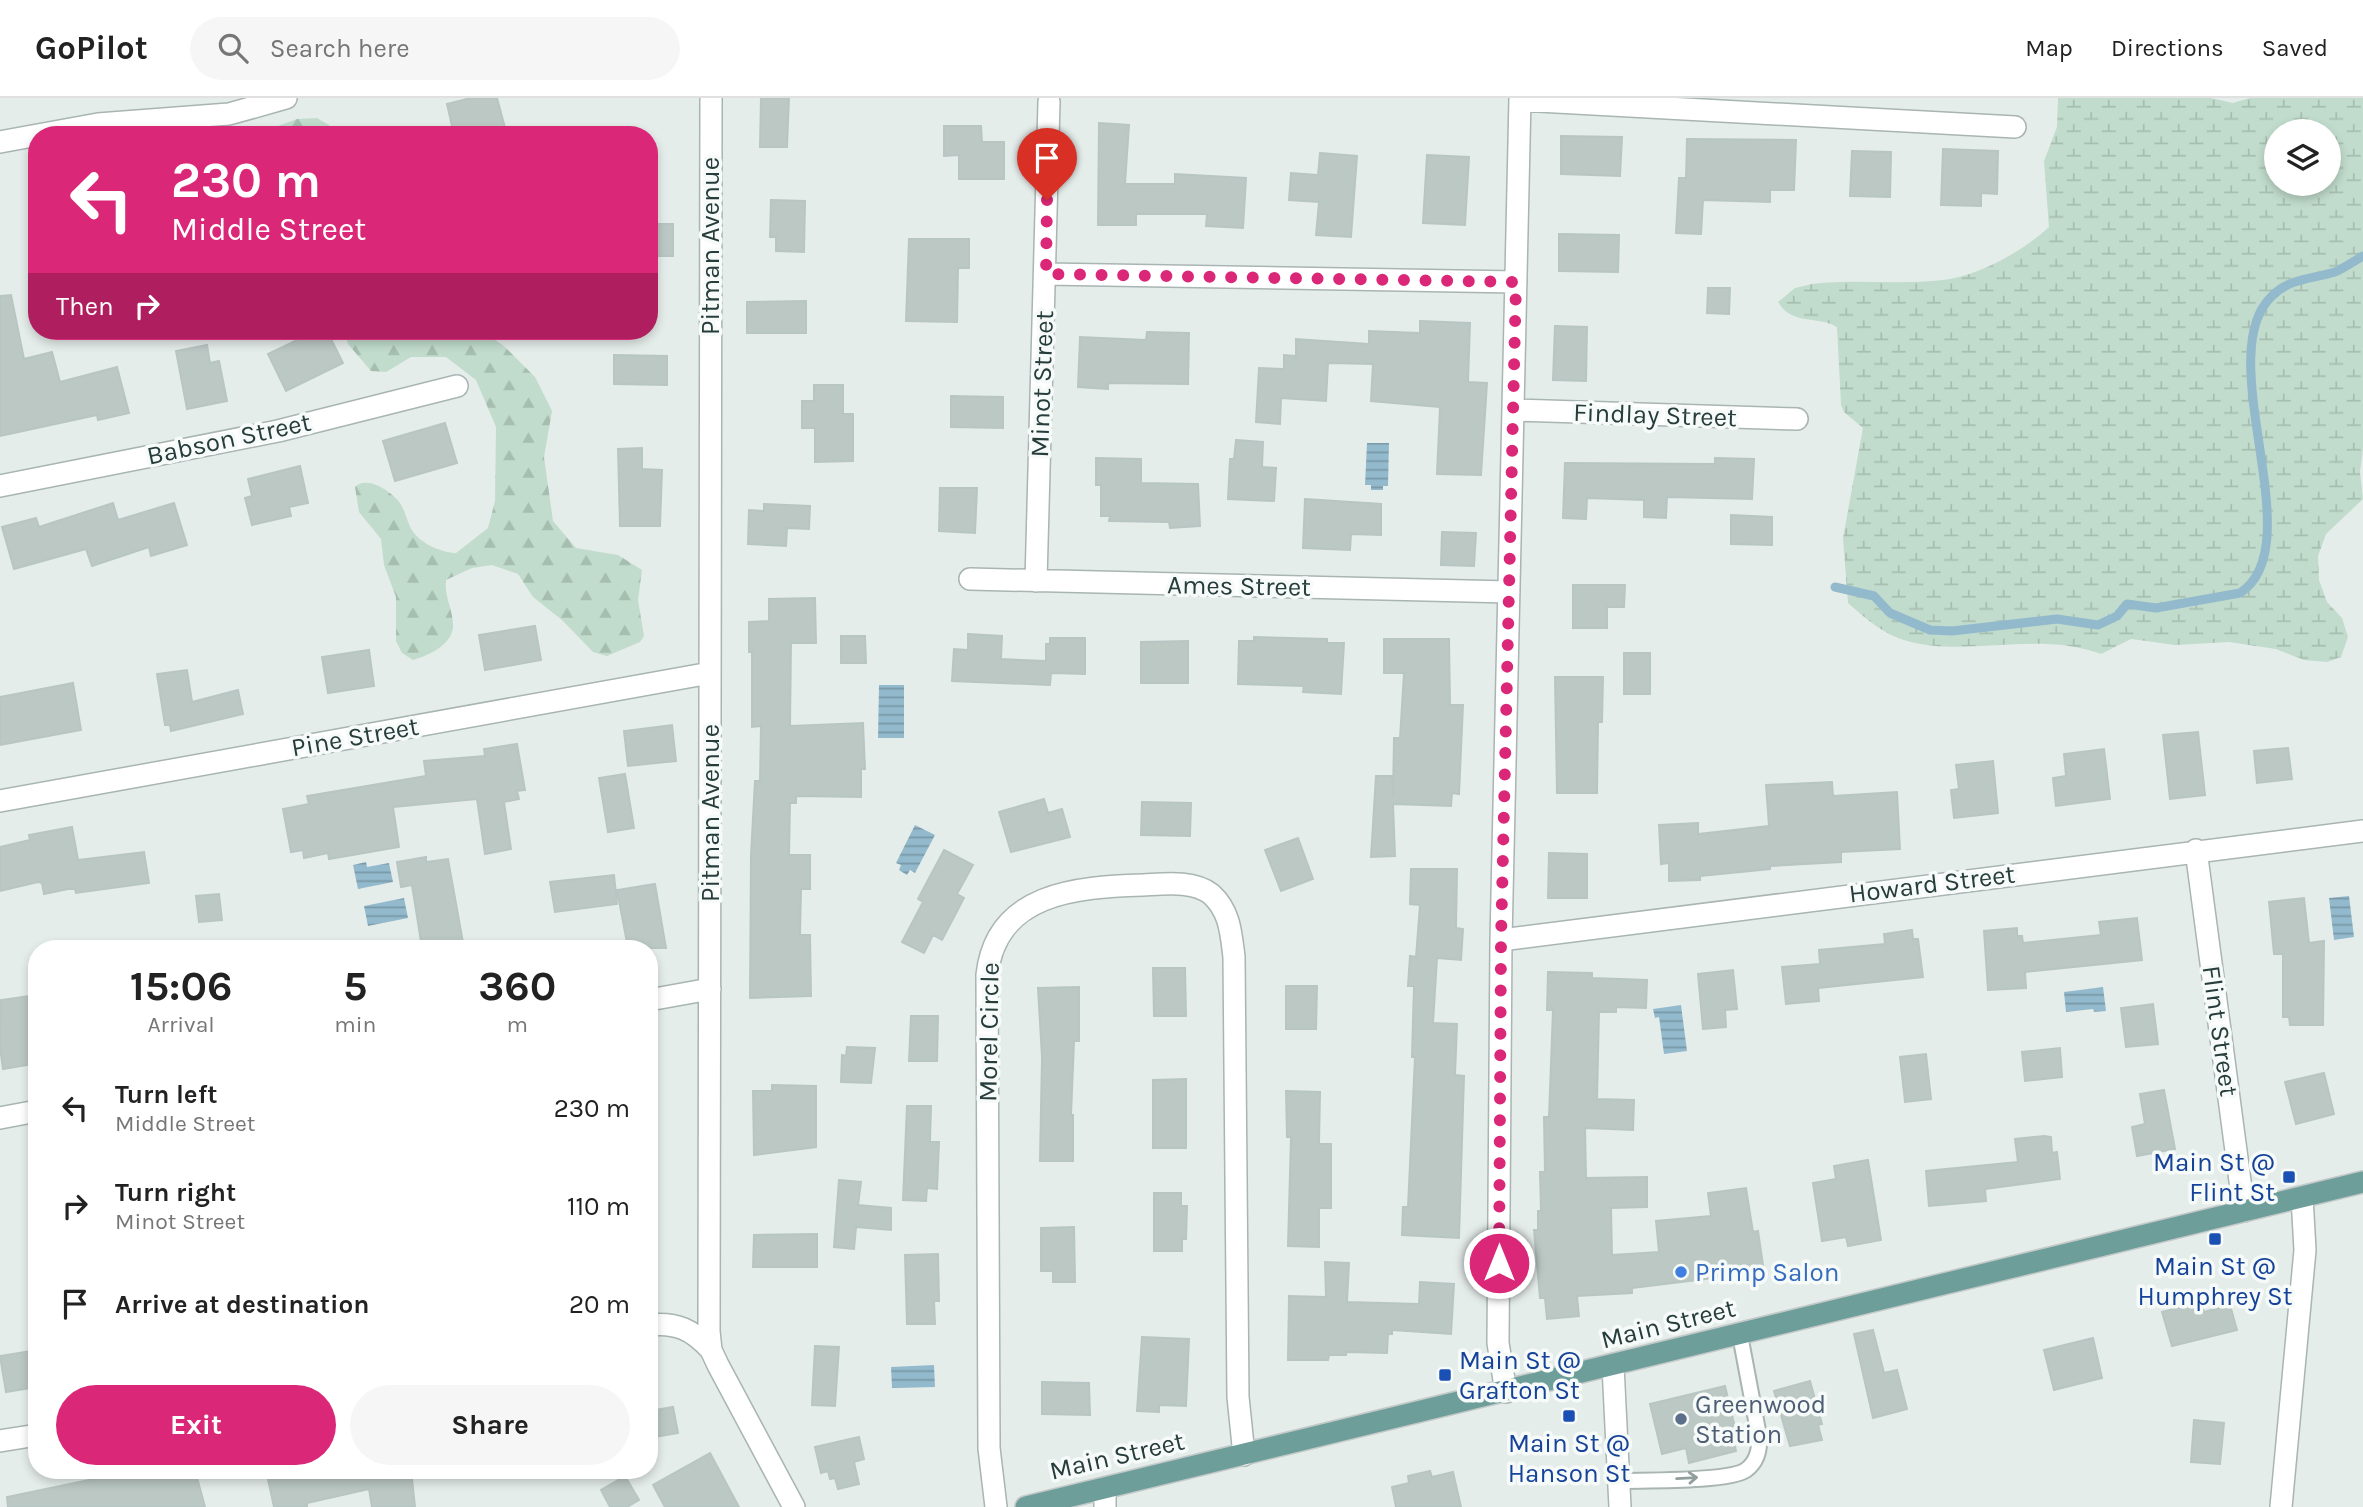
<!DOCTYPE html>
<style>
:root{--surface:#fff;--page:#f6f6f6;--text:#222;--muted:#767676;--line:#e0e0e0;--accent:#db2777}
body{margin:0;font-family:Karla,sans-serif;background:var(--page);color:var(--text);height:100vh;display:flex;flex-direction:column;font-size:26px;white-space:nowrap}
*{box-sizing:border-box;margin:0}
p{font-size:23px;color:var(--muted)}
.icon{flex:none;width:38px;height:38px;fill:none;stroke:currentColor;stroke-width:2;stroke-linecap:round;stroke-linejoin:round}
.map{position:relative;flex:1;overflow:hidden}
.drawer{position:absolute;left:28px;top:842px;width:630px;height:539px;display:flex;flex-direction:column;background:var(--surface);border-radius:28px;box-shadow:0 4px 10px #0003}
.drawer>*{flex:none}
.hud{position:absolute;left:28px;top:28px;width:630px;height:214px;border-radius:28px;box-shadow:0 4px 10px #0003;background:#db2777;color:#fff;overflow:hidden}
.fabs{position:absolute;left:2264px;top:21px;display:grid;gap:14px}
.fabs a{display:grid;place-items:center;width:77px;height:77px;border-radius:50%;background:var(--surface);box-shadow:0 4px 10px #0003;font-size:35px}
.pin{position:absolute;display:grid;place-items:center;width:60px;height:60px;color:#fff;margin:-72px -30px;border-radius:50% 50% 50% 0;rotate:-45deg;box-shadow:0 0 7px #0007}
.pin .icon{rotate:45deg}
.me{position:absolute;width:77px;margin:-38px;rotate:0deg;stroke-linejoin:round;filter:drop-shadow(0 0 5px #0008)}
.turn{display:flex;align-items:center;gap:24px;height:147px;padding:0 28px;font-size:32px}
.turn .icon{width:91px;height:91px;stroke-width:2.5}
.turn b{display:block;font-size:49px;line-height:60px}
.then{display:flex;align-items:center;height:66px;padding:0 28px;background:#0003;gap:14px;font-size:26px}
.eta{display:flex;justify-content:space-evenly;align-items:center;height:119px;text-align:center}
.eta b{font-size:42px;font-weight:700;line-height:49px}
.cta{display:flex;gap:14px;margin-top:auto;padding:14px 28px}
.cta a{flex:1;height:80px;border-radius:42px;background:var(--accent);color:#fff;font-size:28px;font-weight:700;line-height:80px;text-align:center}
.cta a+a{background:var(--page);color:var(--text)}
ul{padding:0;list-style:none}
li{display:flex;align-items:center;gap:21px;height:98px;padding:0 28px}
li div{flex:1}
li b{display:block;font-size:26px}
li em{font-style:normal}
header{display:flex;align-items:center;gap:42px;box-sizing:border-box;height:98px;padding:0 35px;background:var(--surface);border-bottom:2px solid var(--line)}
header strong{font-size:33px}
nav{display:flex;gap:38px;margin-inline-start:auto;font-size:24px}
.search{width:490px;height:63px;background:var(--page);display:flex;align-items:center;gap:18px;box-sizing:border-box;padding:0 24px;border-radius:38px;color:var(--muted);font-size:26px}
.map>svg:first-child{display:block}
.forest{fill:url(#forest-firs)}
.wetland{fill:url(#wetland-marsh);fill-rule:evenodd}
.water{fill:url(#water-rules)}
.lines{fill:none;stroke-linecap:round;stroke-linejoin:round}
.stream{stroke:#93bacc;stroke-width:9}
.building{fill:#bbc8c4;stroke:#b8c6c3;stroke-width:2}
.lane-casing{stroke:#a8b5b3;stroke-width:18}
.street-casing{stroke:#a8b5b3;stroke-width:24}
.primary-casing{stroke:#c2c9c8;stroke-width:24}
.lane{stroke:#fff;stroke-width:14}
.street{stroke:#fff;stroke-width:21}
.primary{stroke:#6e9e9a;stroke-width:21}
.oneway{stroke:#929e9d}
.route{stroke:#db2777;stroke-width:12;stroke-dasharray:0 21.6}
.transit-dot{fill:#1a4fb4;stroke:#f6faf8;stroke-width:2.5}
.shop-dot{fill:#3f7fe0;stroke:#f6faf8;stroke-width:2.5}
.service-dot{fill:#5c6f8a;stroke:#f6faf8;stroke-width:2.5}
.labels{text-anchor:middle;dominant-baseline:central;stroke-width:7;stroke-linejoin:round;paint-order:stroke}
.street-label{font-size:26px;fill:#263d3b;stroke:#f6faf8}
.transit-label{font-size:26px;fill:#164399;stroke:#f6faf8}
.shop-label{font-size:26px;fill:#366cbe;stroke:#f6faf8;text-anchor:start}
.service-label{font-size:26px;fill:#4e5e75;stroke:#f6faf8;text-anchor:start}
</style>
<header>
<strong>GoPilot</strong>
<div class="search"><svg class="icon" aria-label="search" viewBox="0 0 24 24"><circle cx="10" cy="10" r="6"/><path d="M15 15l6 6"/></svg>Search here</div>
<nav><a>Map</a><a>Directions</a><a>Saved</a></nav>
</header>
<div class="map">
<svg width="2363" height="1409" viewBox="0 0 2363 1409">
<defs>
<pattern id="forest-firs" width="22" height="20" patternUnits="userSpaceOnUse" patternTransform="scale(1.75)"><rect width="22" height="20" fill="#c1dccc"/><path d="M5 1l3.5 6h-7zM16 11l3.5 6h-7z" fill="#a6beb0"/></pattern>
<pattern id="wetland-marsh" width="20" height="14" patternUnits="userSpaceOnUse" patternTransform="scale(1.75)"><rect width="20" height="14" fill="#c1dccc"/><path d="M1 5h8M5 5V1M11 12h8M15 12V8" fill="none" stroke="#a6beb0"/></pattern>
<pattern id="water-rules" width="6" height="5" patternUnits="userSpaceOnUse" patternTransform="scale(1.75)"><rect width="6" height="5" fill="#93bacc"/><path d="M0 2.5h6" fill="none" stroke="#7898a7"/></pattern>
</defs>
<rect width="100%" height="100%" fill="#e5edeb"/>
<path class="forest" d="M317 20 329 27 331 37H253L297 21Z
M344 233H482L504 248 535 279 552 313 544 359 553 423 576 450 618 457 642 472 638 502 644 538 640 544 607 558 593 554 562 522 533 499 518 476 492 467 472 470 446 482C444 499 453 511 453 527 454 546 428 558 413 562L402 555 396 543V499L384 467 381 441 359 414 355 389C367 377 391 393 400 405 406 414 407 426 414 435 422 446 443 455 456 455L488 430 495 403 496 329 476 282 446 259H411L386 274 371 273 348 246Z"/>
<path class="wetland" d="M2058 0H2211L2233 5 2250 0H2363V351L2360 374 2363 401 2326 436 2318 458 2319 482 2327 504 2342 520 2348 539 2341 559 2327 564 2304 562 2276 551 2229 544 2175 547 2131 541 2101 556C2035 532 1968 560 1907 543 1884 537 1865 520 1848 505L1843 440 1863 330 1844 314 1841 307 1837 229C1817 217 1792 228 1778 204L1795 190 1812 186C1856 181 1900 187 1943 182 1979 178 2023 153 2049 129L2044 63 2057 29ZM2277 33H2329V86H2277Z"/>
<path class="water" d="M1367 345H1389L1388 388H1383V392H1371V387H1365Z
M879 587H904V640H878Z
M915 727 935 737 915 775 910 772 907 777 899 772 901 767 896 765Z
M366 764 367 769 389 765 393 784 358 791 353 767Z
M2349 798 2354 839 2334 842 2329 800Z
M404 800 408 820 368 828 364 808Z
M2103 889 2106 913 2094 914 2093 911 2066 914 2064 894Z
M1681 907 1687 953 1664 956 1659 919 1655 920 1653 911Z
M934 1267 935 1289 892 1290 891 1269Z"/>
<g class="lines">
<path class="stream" d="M1835 489 1874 498 1890 515 1930 532 1952 533 2057 521 2098 527 2117 518 2127 506 2156 510 2240 495C2313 448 2210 259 2271 199 2289 180 2312 181 2335 174 2344 170 2354 163 2363 158"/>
</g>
<path class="building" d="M471 0H497L507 37H454L447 6Z
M761 0H789L787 49H760Z
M1099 25 1129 27 1125 86H1175V76L1246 80 1243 130 1206 128 1207 116H1136V127H1098Z
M944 28H981L982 44H1004V81H959V57L944 58Z
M1561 38 1622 39 1620 78 1561 76Z
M1687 41 1796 42 1794 92H1770V104L1703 102 1701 136 1676 135 1679 80H1686Z
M1943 51 1998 53 1997 96 1981 95V108L1941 107Z
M1852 53 1891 54 1890 99 1850 98Z
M1320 55 1357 58 1351 139 1316 137 1319 104 1289 102 1291 75 1318 77Z
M1427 57 1469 59 1465 127 1423 125Z
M771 102 805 103 804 154 776 153V139H770Z
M649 126H673V158H649Z
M1559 136 1619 137 1618 174 1559 173Z
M909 141H969V170H958L957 224 906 223Z
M1708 190H1730L1729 216 1707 215Z
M11 197 24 261 52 254 60 284 117 269 129 315 98 322 97 317 0 338V198Z
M806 203V235H747V204Z
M1420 223 1470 225 1468 284 1487 285 1481 377 1437 376 1440 309 1371 303 1373 266 1328 265 1326 303 1281 300 1280 326 1256 324 1259 270 1284 271V257L1296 258V241L1369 246V233L1420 235Z
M1555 228 1587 229 1586 283 1553 282Z
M316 233H327L343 265 286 293 268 256Z
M1147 234 1189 235 1188 286 1108 285V291L1078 289 1080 239 1146 242Z
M207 247 210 265 219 263 227 303 187 311 176 253Z
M614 257 667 258V287L614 286Z
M814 287H843V316H853V363L815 364V330H802V303H814Z
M951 298 1003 299V330L951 329Z
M445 325 457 365 395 383 383 343Z
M1236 342 1263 344 1262 369 1276 370 1274 403 1228 401 1230 361H1234Z
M642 350V371L662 372 660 428H620L618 351Z
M1096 360 1141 361V385L1198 386 1200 428 1170 430 1169 424 1109 423 1110 418H1101V387H1096Z
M1715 360 1754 361 1752 401 1667 399 1666 420 1644 419V402L1587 400 1586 421 1563 420 1565 365 1715 366Z
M300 368 308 405 289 409 291 418 252 427 245 400 252 398 248 381Z
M940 390H977L975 435 939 433Z
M1305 401 1381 406V437L1351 436 1350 452 1303 450Z
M113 405 118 422 174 405 187 447 151 458 149 449 92 468 86 451 14 471 2 429 36 420 39 429Z
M764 406 810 408 809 431 787 430 786 448 748 446 749 412 764 413Z
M1731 417 1772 419V447L1731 446Z
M1442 434 1476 435 1474 468 1441 467Z
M1573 487H1625L1624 509H1607V530H1573Z
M815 500 816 545H791L790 628 863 625 865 671H861V699L796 698V705H790L789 757H810V791H801L800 837H810L811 898 750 900 751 757 755 683H760L761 628 752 629V554H749V524L769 523V501Z
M535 528 541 562 485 572 479 537Z
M968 536 1002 538 1001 561 1046 563V546H1050V540H1085V576L1051 575 1050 587 952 583 954 551 968 552Z
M841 538H865L866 565H841Z
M1254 539 1327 541V545H1344L1341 596 1303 594 1304 588 1238 586 1239 543H1254Z
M1384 541H1449L1450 607H1463L1459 696 1452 695 1451 708 1393 706 1395 758 1371 759 1376 678H1392L1393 698 1394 640H1400L1404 575H1384Z
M1188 543V585H1141V544Z
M369 552 374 588 328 595 322 559Z
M1624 555H1650V596H1624Z
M187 572 192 604 238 592 243 616 171 633 170 627H165L157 576Z
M1555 579H1603L1602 624H1598L1597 695H1557Z
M73 585 81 632 0 647V599Z
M672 627 676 663 628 668 624 633Z
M2198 634 2205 697 2170 701 2163 637Z
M517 646 525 692 517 693 519 701 504 704 511 751 485 756 477 701 393 709 399 749 329 761 328 755 304 760 303 752 291 754 283 711 309 706 307 698 426 678 424 663 485 658 484 651Z
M2288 650 2292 681 2257 685 2254 653Z
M2104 651 2110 701 2056 708 2053 680 2066 678 2064 656Z
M1993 663 1998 715 1954 720 1951 692 1959 691 1956 667Z
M625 676 634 730 608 734 599 680Z
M1832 684 1833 698 1897 694 1900 751 1841 754V764L1770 768V771L1700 778V782L1669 783V765L1661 766 1659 727 1698 725V736L1769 728 1766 687Z
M1044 701 1048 715 1062 711 1070 739 1011 754 999 714Z
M1142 704 1191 705 1190 738 1141 737Z
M72 729 78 762 144 754 149 785 76 795 75 791H68L44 796 42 785 38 784 0 793V749L30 742 29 737Z
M1298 740 1313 781 1281 793 1265 752Z
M944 752 973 767 957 796 964 800 942 842 933 837 924 855 902 844 923 804 918 801Z
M1549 755 1587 756V800H1548Z
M426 759V764L448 761 464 850H422L412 787 401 789 397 764Z
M1411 771H1457L1456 830 1463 831 1461 862 1437 860 1433 925 1457 926 1455 977 1464 978 1459 1140 1402 1137 1403 1109H1408L1415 959H1412L1414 888H1408L1410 858 1416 859 1420 807 1410 806Z
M614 777 617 806 555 814 550 784Z
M655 786 666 850H628L617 792Z
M219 796 222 822 199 824 196 798Z
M2304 800 2309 845 2324 843 2323 927H2290L2289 919H2283V856H2274L2269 804Z
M2137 820 2142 862 2025 874 2026 890 1988 892 1984 833 2017 830V838H2022L2023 845 2101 837 2099 824Z
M1912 832 1913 841H1918L1923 879 1818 890 1819 903 1786 906 1782 869 1820 866 1819 852 1885 846 1884 836Z
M1153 870H1185L1186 918H1154Z
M1733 872 1737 911 1725 912 1726 929 1703 931 1698 876Z
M1548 874 1592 875V880L1647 882 1646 910 1616 909V914H1599L1597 1001 1634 1002 1633 1032 1585 1030 1586 1080 1647 1079V1109L1611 1110 1612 1157 1659 1154 1656 1123 1711 1118 1708 1095 1746 1090 1753 1134 1758 1133 1764 1174 1632 1190V1195L1577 1198 1579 1218 1547 1221 1545 1200H1540L1534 1132H1538V1113H1541L1540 1074H1545L1544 1019H1549L1553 912H1547Z
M1286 888H1317L1316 931H1286Z
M1079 889V943H1074L1071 1017H1073V1063H1040L1042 959 1038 890Z
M37 897V953H31L33 966 3 971 0 949 1 902Z
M2153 906 2158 946 2126 949 2121 910Z
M911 918H938L937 963H909Z
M847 949 875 950 871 985 841 984 842 957 846 958Z
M2060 950 2062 979 2025 983 2022 954Z
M1926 956 1931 1001 1905 1004 1900 959Z
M2324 975 2334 1016 2296 1026 2285 984Z
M1186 981V1050H1153V982Z
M772 987 816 988V1049L754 1057 753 993H772Z
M2164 992 2175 1051 2137 1058 2132 1029 2145 1026 2140 996Z
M1286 993 1320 994 1319 1046H1331V1110H1319V1149L1288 1148 1291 1039H1287Z
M907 1008H931L930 1044H939L937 1091 927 1090 926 1103 903 1102Z
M2044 1038 2051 1039 2052 1055 2057 1054 2060 1081 1985 1091 1986 1103 1929 1108 1926 1073 2018 1064 2015 1041Z
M1868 1062 1881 1142 1848 1148 1846 1139 1822 1143 1813 1085 1836 1081 1834 1068Z
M839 1082 861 1084 858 1107 891 1110V1132L856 1129 854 1151 834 1149Z
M1154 1095H1181V1108H1187L1186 1141H1182V1153H1154Z
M1074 1129 1075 1184H1053V1173H1041V1130Z
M817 1136V1169H753L754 1137Z
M938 1156 939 1203H934L935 1226H907L905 1157Z
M1325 1164 1349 1165 1347 1204 1419 1206 1420 1184 1454 1186 1451 1236 1392 1232V1236H1388L1387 1255 1346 1254V1257H1329L1328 1262H1288L1289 1198 1326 1199Z
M2201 1204 2204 1214 2230 1207 2237 1232 2172 1248 2162 1214Z
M1873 1232 1884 1275 1897 1272 1907 1311 1873 1320 1854 1236Z
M1142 1239 1189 1241 1186 1308 1159 1307V1314L1137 1313Z
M2093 1240 2102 1280 2054 1292 2044 1252Z
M815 1248 839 1249 835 1308 812 1307Z
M32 1253 37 1289 6 1294 0 1258Z
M1810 1283 1822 1326 1818 1327 1822 1342 1790 1348 1774 1293Z
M1042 1284 1089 1285 1090 1317 1042 1316Z
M1725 1288 1737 1338 1733 1339 1736 1353 1689 1365 1686 1350 1662 1356 1650 1306Z
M673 1309 678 1335 649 1340V1313Z
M2194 1322 2224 1325 2220 1366 2191 1364Z
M859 1339 864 1361 854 1364 859 1386 838 1391 835 1380 830 1381 828 1373 821 1375 815 1349Z
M710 1355 739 1409H665L653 1387Z
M137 1372H195L205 1409H8L7 1399Z
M266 1372H411L415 1409H372L369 1391 307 1405V1409H274Z
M1430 1373 1432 1379 1453 1374 1461 1409H1396L1392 1389 1409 1385 1408 1378Z
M625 1378 639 1402 627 1409H610L601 1392Z"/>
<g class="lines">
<defs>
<path id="lane" d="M1619 1383C1644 1382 1729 1384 1746 1372 1757 1364 1760 1351 1759 1338L1740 1237"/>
<path id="street" d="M711 0 709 1233 711 1252 718 1267 794 1409
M1520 2 2015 29
M0 44 98 26 229 16 286 0
M1046 176 1516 184
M1513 312 1797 321
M0 388 278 333 457 288
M970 481 1509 494
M1036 483 1049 4
M0 703 710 575
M2196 752 2244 1113
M1501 842 2363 733
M649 902 710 891
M0 1020 37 1013
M649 1227C677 1224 693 1232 711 1252
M1613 1268 1620 1409
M1506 1294 1498 1245 1501 842 1520 0
M0 1343 37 1337
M1105 1390V1409
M996 1409 989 1350 987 877C996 795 1076 789 1143 787 1164 786 1193 782 1211 796 1230 813 1231 835 1234 859L1238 1299 1244 1357
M2281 1409 2305 1152 2302 1099"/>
<path id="primary" d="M1026 1409 2363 1084"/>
</defs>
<use href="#lane" class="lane-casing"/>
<use href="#street" class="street-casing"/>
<use href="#primary" class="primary-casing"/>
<use href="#lane" class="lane"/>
<use href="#street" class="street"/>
<use href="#primary" class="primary"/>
</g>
<defs><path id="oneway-shaft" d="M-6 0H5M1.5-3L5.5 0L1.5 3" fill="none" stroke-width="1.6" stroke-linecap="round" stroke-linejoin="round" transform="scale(1.75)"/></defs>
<use class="oneway" href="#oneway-shaft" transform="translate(1687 1380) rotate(-3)"/>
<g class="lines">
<path class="route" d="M1047 102 1046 176 1516 184 1501 842 1499 1165"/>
</g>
<g class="transit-dot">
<rect x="2282" y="1072" width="14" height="14" rx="3.5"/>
<rect x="2208" y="1134" width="14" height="14" rx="3.5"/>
<rect x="1438" y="1270" width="14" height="14" rx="3.5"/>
<rect x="1562" y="1311" width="14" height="14" rx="3.5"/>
</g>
<circle class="shop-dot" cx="1681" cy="1174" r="7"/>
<circle class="service-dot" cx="1681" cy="1321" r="7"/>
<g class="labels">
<g class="street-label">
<text transform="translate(710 148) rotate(-90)">Pitman Avenue</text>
<text transform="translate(1042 286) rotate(-88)">Minot Street</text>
<text transform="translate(1655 317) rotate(2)">Findlay Street</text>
<text transform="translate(229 341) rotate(-12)">Babson Street</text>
<text transform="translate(1239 488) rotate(1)">Ames Street</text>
<text transform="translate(355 639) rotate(-10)">Pine Street</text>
<text transform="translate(710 715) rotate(-90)">Pitman Avenue</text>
<text transform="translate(1932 786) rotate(-7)">Howard Street</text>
<text transform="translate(2220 933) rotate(82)">Flint Street</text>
<text transform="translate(989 934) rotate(-89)">Morel Circle</text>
<text transform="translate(1668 1226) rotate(-14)">Main Street</text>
<text transform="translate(1117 1358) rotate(-13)">Main Street</text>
</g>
<g class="transit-label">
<text x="2275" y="1064" text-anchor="end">Main St @<tspan x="2275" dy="30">Flint St</tspan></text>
<text x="2215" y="1168">Main St @<tspan x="2215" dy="30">Humphrey St</tspan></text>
<text x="1459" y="1262" text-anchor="start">Main St @<tspan x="1459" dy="30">Grafton St</tspan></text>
<text x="1569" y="1345">Main St @<tspan x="1569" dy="30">Hanson St</tspan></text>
</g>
<g class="shop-label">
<text x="1695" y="1174">Primp Salon</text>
</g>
<g class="service-label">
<text x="1695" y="1306">Greenwood<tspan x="1695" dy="30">Station</tspan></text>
</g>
</g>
</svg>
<div class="fabs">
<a><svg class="icon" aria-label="layers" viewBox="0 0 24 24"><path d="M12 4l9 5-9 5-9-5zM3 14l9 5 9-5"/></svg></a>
</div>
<div class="pin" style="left:1047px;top:102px;background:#d93025"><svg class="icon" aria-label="arrive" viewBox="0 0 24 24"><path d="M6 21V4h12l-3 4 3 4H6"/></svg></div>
<svg class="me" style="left:1499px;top:1165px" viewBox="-20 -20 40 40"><circle r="17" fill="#db2777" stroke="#fff" stroke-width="3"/><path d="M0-11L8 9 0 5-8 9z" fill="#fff"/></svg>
<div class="hud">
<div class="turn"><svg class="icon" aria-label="left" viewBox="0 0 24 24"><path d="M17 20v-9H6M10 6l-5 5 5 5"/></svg><div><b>230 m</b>Middle Street</div></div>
<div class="then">Then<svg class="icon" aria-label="right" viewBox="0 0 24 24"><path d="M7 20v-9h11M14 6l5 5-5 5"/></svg></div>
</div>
<section class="drawer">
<div class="eta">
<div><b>15:06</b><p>Arrival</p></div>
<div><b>5</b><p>min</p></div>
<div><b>360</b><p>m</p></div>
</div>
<ul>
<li><svg class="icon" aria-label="left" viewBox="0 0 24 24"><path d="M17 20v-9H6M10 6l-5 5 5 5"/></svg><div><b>Turn left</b><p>Middle Street</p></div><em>230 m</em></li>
<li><svg class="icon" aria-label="right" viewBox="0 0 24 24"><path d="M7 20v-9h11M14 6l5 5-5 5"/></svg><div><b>Turn right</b><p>Minot Street</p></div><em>110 m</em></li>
<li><svg class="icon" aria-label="arrive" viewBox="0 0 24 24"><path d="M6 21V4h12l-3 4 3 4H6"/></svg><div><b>Arrive at destination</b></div><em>20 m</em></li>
</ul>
<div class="cta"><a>Exit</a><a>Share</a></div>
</section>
</div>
